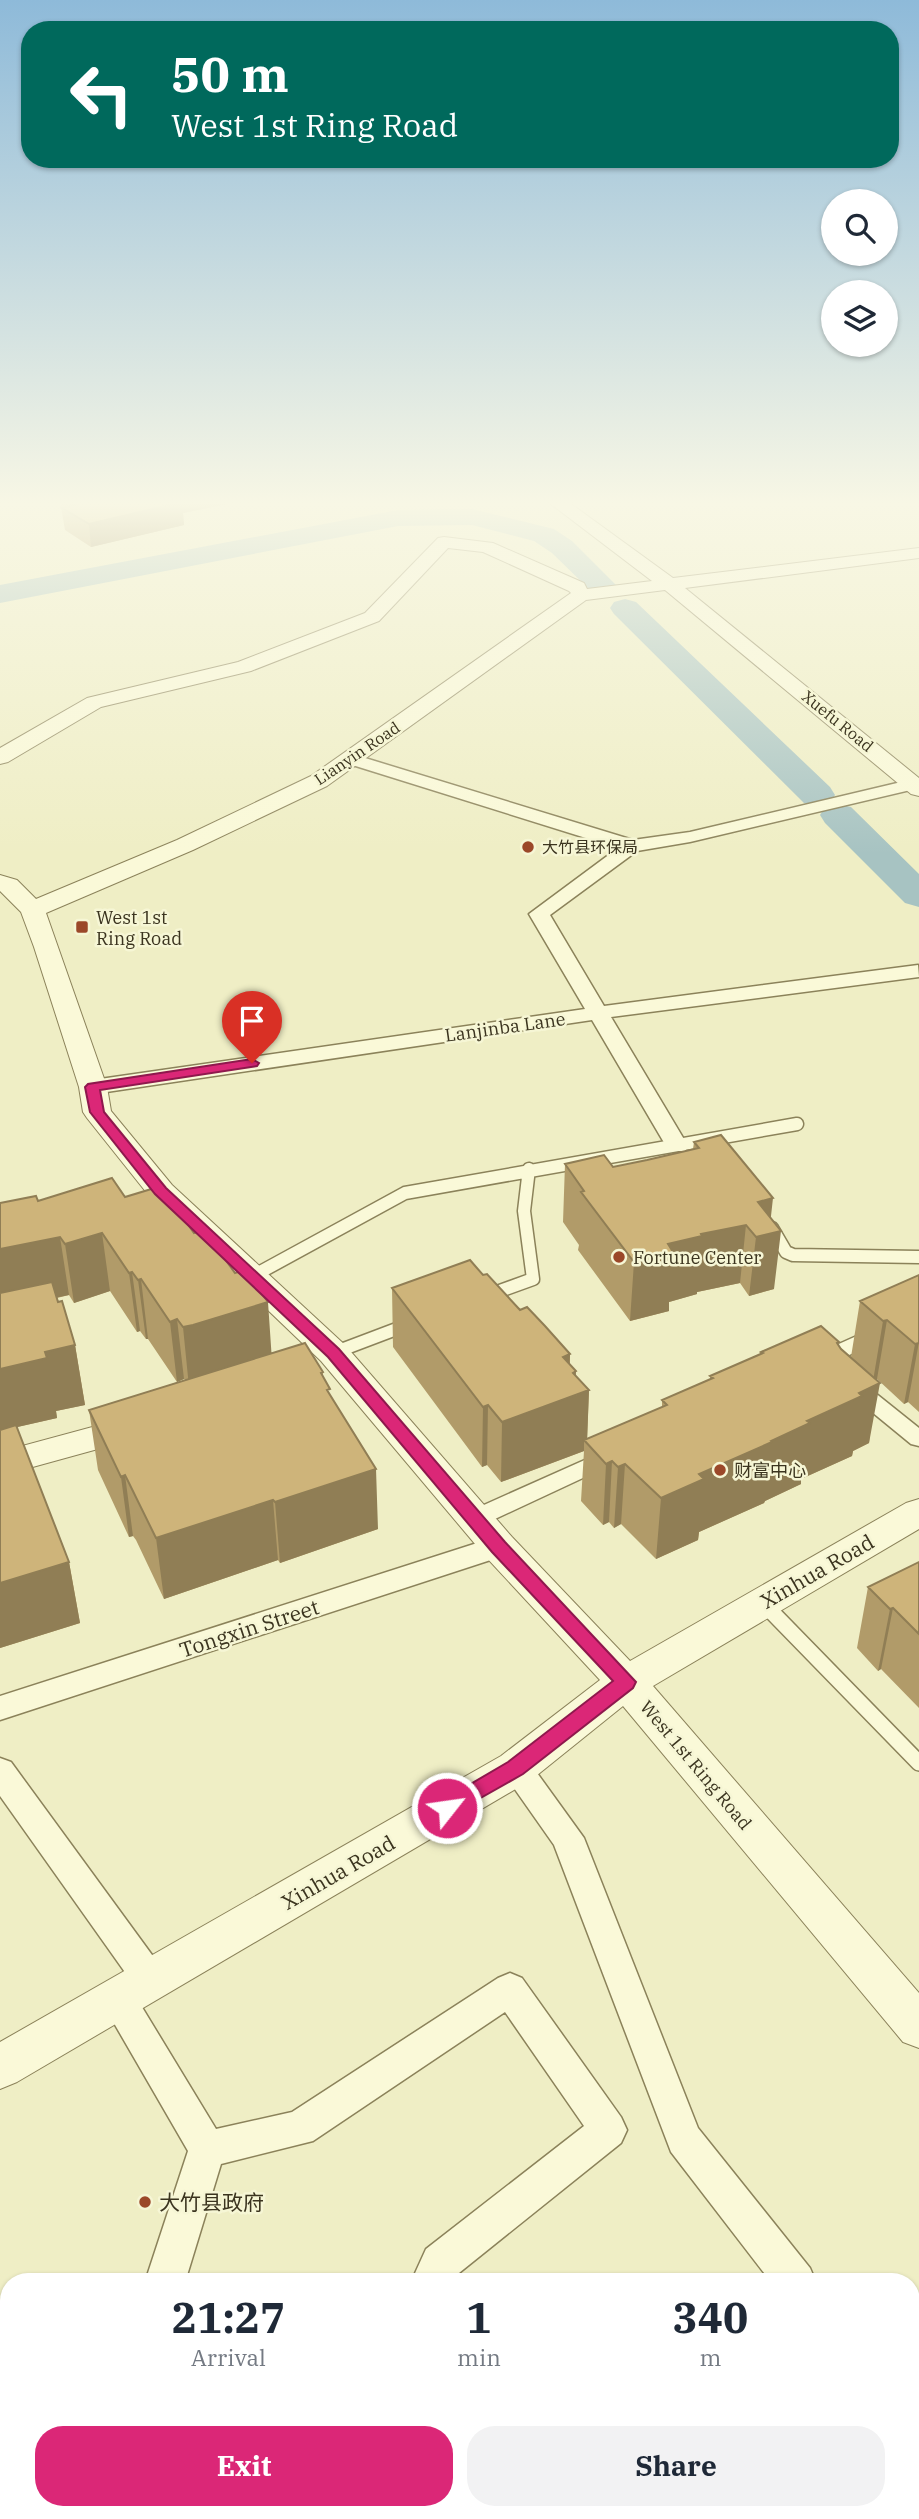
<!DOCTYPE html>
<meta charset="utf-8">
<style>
:root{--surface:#fff;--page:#f2f2f3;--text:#1f2937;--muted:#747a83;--accent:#db2777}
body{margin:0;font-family:"IBM Plex Serif","Noto Sans SC",serif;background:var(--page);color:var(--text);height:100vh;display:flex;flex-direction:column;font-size:26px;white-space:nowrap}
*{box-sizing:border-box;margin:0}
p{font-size:23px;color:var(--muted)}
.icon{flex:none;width:38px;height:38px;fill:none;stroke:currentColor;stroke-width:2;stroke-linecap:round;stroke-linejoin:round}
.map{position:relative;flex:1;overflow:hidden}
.details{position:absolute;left:0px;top:2273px;width:920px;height:247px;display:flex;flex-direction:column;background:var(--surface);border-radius:28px 28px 0 0;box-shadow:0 2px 5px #0004}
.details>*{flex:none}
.guide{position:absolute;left:21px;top:21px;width:878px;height:147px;border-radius:28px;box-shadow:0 2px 5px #0004;background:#00695c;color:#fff;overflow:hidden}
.fabs{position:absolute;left:821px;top:189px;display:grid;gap:14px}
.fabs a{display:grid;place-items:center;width:77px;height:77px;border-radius:50%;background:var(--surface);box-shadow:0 2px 5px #0004;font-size:35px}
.pin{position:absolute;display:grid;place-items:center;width:60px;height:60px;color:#fff;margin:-72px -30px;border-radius:50% 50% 50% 0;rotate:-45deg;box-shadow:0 0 7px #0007}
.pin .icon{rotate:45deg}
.me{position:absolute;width:77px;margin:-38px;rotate:60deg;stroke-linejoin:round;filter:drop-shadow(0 0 5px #0008)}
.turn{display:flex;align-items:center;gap:24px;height:147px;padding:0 35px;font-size:32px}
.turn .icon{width:91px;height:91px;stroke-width:2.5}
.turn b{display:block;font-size:49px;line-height:60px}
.eta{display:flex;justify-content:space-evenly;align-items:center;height:119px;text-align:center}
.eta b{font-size:42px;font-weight:700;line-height:49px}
.button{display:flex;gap:14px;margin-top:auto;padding:14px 35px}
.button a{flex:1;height:80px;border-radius:28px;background:var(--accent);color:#fff;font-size:28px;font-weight:700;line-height:80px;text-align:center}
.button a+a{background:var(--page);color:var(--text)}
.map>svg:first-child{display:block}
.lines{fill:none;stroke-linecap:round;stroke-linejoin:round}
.river{fill:#a7c3c2;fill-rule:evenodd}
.service-far1-casing{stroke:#8b825a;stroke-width:15}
.service-casing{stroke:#8b825a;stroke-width:18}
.pedestrian-casing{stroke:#8b825a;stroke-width:3}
.minor-casing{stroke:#8b825a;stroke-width:3}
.tertiary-casing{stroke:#8b825a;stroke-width:2}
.service-far1{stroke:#faf9d8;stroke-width:12}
.service{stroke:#faf9d8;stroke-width:15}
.pedestrian{fill:#faf9d8;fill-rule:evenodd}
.minor{fill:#faf9d8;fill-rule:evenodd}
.tertiary{fill:#faf9d8;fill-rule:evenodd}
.wall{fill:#b19b69}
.shaded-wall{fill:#907e55}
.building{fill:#ceb47a;stroke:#907e55;stroke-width:2}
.route{fill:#db2777;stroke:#8e194d;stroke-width:2}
.poi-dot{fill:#9b4829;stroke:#f6f6d5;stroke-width:2.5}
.labels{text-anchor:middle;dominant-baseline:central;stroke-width:5;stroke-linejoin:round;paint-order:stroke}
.far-street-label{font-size:16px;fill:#3b341f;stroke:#f6f6d5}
.far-poi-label{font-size:16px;fill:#3b341f;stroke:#f6f6d5;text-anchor:start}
.poi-label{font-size:18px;fill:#3b341f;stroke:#f6f6d5;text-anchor:start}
.street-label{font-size:18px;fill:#3b341f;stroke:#f6f6d5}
.near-street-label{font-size:21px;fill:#3b341f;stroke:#f6f6d5}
.near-poi-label{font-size:21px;fill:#3b341f;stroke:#f6f6d5;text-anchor:start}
</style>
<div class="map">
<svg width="919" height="2519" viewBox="0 0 919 2519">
<rect width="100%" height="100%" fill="#efeec5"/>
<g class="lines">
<path class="river" d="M472 509 554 529 572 541 616 585 611 591 601 594 591 591 552 553 534 541 472 525 398 526 0 603V585L398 510Z
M625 599 636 602 830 787 835 795 830 803 817 806 804 803 614 614 610 608 614 602Z
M838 804 851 807 919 874V907L905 903 825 823 820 815 825 807Z"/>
<defs>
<path id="service-far1" d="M772 1228 786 1252 793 1255 919 1257
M253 1276 405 1193 797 1124
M486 1296 533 1279 524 1211 529 1169
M333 1353 407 1325"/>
<path id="service" d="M763 1603 919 1763"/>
<path id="pedestrian" d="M919 1308V1322L826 1366H812L809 1361 812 1356Z
M857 1382 864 1384 919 1428V1446L911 1444 850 1394 847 1389 850 1384Z
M607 1450 615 1453 618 1458 615 1463 482 1525 474 1527 466 1525 463 1519 466 1513Z"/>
<path id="minor" d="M352 754 633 840 690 832 914 779 919 780V788L690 842 637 851 550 915 604 1006 918 965 919 977 611 1017 688 1146 685 1151H669L666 1146 592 1020 93 1094 85 1092 82 1087 85 1082 93 1080 585 1009 529 914 618 848 346 763 343 759 346 755Z
M499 1536 509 1540 513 1547 509 1554 0 1720V1696Z
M516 1755 527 1759 584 1838 698 2128 810 2268 816 2282H771L671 2152 554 1845 500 1768 505 1759Z
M0 1758 11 1762 163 1970 169 1981 163 1992 151 1997 139 1992 0 1796Z
M510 1973 522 1978 621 2117 627 2130 621 2143 454 2277 451 2282H411L426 2249 584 2126 505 2012 313 2141 221 2164 185 2282H145L188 2151 107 2011 101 2000 107 1989 119 1984 131 1989 216 2129 292 2112 498 1978Z
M919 2377V2462L912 2459V2380Z
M9 2491V2511H32L29 2519H0V2494Z
M202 2511H250L247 2519H199Z
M795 2511H841L838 2519H792Z"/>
<path id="tertiary" d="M547 501H567L673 578 919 548V558L685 588 919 778V796L911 794 665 590 586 600 327 786 193 850 46 913 107 1087 111 1111 172 1185 345 1345 512 1537 630 1661 906 1503 919 1499V1529L653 1686 919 1993V2048L903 2042 623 1706 531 1780 17 2082 0 2089V2042L501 1756 600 1680 486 1557 321 1361 150 1197 87 1118 83 1112 79 1087 34 947 21 912 0 891V875L17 880 36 899 177 840 311 776 571 593 569 591 483 552 448 548 379 621 251 671 101 707 8 762 0 764V748L87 698 238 662 365 613 438 538 444 537 493 543 584 583 587 589 652 581Z
M133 1416 145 1420 150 1428 145 1436 0 1476V1452Z"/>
</defs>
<use href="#service-far1" class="service-far1-casing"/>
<use href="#service" class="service-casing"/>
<use href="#pedestrian" class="pedestrian-casing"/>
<use href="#minor" class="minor-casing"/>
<use href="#tertiary" class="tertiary-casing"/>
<use href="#service-far1" class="service-far1"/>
<use href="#service" class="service"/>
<use href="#pedestrian" class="pedestrian"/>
<use href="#minor" class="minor"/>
<use href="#tertiary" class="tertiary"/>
</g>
<path class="wall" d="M60 501H242L183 513 184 525 91 547 65 530Z
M694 1142 771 1218 774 1289 749 1296 740 1283 697 1292V1294L669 1302V1311L630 1321 578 1250 579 1245 563 1222 565 1164 613 1167 647 1160 693 1149Z
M125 1197 272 1353 323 1372V1378L378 1529 280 1563 278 1560 164 1599 136 1540 133 1536 129 1537 98 1470 89 1410 185 1380 184 1379 177 1382 148 1339H146L140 1331 137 1332 110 1291 74 1303 69 1295 57 1298 75 1345 85 1405 56 1411 57 1418 17 1427 69 1562 80 1623 0 1648V1203Z
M483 1275 570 1354V1365L576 1376 589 1390 587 1439 662 1407V1400L710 1379V1376L760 1354 761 1352 839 1342V1346L851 1357 860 1301 919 1275V1412L908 1402 904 1404 877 1379 876 1380 869 1443 853 1451 852 1456 801 1479V1484L765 1501 764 1503 699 1532 698 1540 656 1559 621 1524 614 1528 609 1522 603 1525 581 1501 584 1451 501 1482 487 1465 482 1467 393 1347 392 1288Z
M919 1562V1708L881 1669 878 1671 857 1648 868 1587Z"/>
<path class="shaded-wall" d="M168 501H242L183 513 184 525 91 547 89 524Z
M773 1198 769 1234 781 1231 774 1289 749 1296 756 1237 758 1202Z
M746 1225 740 1283 697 1292V1294L669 1302V1311L630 1321 634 1262 668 1244 701 1234Z
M102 1233 110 1291 74 1303 65 1244Z
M60 1237 69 1295 0 1309V1249Z
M132 1272 140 1331 137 1332 129 1273Z
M141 1279 148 1339H146L138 1280Z
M268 1302 272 1361 189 1387 183 1327Z
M177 1319 184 1379 177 1382 170 1322Z
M887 1320 877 1379 873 1381 883 1321Z
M919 1342 908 1402 904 1404 915 1344Z
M75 1345 85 1405 56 1411 57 1418 0 1431V1369L45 1352Z
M570 1354 568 1398 573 1373 576 1371 575 1396 589 1390 587 1443 584 1440V1451L501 1482 502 1422 563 1357Z
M880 1383 869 1443 853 1451 852 1456 801 1479V1484L765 1501 764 1503 699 1532 698 1540 656 1559 661 1498 699 1474 771 1441 859 1393Z
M488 1405 487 1465 482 1467 483 1407Z
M612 1461 609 1522 603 1525 606 1464Z
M625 1464 621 1524 614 1528 618 1467Z
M376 1469 378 1529 280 1563 275 1502Z
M125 1475 133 1536 129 1537 121 1477Z
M273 1500 278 1560 164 1599 156 1538Z
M69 1562 80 1623 0 1648V1583Z
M893 1608 881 1669 878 1671 890 1609Z"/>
<path class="building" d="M70 501H181L182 502 89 524 62 508 76 505Z
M721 1135 773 1198 758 1202 781 1231 756 1237 746 1225 701 1234 702 1236 668 1244 673 1252 634 1262 581 1192 584 1191 565 1164 604 1155 613 1167 647 1160 699 1148 694 1142Z
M112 1178 125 1197 158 1187 165 1197 168 1196 194 1233 204 1230 235 1273 244 1270 268 1302 193 1325 183 1327 177 1319 170 1322 141 1279 138 1280 132 1272 129 1273 102 1233 65 1244 60 1237 0 1249V1203L36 1196 38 1201Z
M470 1260 483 1275 487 1274 520 1310 527 1307 545 1326 570 1354 563 1357 576 1371 573 1373 589 1390 502 1422 488 1405 483 1407 392 1288Z
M919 1275V1343L915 1344 887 1320 883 1321 860 1301Z
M52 1282 58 1302 62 1301 75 1345 45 1352 47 1358 0 1369V1293Z
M821 1326 839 1342 837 1343 841 1349 880 1383 859 1393 862 1396 807 1421 810 1423 771 1441 772 1442 699 1474 704 1479 661 1498 625 1464 618 1467 612 1461 606 1464 584 1440 667 1405 662 1400 713 1378 710 1376 763 1353 761 1352Z
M305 1343 323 1372 321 1373 330 1389 327 1390 376 1469 275 1502 273 1500 156 1538 127 1479 125 1475 121 1477 89 1410Z
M16 1425 69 1562 0 1583V1430Z
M919 1562V1634L893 1608 890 1609 868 1587Z"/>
<linearGradient id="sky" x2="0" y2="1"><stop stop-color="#8ebad9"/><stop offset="0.59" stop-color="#f8f7e5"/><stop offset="1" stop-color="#f8f7e5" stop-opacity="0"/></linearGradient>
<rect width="919" height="854" fill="url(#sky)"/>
<path class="route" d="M252 1059 259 1063 257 1066 100 1090 104 1112 166 1188 339 1349 505 1542 636 1682 633 1688 523 1774 447 1817 440 1814 437 1808 440 1802 508 1762 613 1681 492 1552 328 1357 155 1194 90 1112 85 1087 88 1084Z"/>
<g class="poi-dot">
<circle cx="528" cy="847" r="7"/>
<rect x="75" y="920" width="14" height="14" rx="3.5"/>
<circle cx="619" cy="1257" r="7"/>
<circle cx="720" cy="1470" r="7"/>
<circle cx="145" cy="2202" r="7"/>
</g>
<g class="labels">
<g class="far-street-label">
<text transform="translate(838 721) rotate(39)">Xuefu Road</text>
<text transform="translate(357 753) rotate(-34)">Lianyin Road</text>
</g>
<g class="far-poi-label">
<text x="542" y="847">大竹县环保局</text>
</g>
<g class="poi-label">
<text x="96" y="917">West 1st<tspan x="96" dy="21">Ring Road</tspan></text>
<text x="633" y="1257">Fortune Center</text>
<text x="734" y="1470">财富中心</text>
</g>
<g class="street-label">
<text transform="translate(505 1027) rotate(-8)">Lanjinba Lane</text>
<text transform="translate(696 1765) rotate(50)">West 1st Ring Road</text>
</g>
<g class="near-street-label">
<text transform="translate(817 1571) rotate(-30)">Xinhua Road</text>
<text transform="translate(249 1628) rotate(-18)">Tongxin Street</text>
<text transform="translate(338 1872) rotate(-30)">Xinhua Road</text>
</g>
<g class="near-poi-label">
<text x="159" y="2202">大竹县政府</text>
</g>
</g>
</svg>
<div class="fabs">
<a><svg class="icon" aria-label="search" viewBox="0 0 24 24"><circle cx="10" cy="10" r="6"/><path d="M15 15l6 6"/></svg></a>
<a><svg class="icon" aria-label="layers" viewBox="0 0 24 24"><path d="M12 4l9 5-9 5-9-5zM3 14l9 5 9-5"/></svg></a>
</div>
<div class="pin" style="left:252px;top:1063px;background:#d93025"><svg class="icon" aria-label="arrive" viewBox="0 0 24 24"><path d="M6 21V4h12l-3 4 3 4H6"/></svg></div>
<svg class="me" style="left:447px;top:1808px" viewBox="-20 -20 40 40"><circle r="17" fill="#db2777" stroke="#fff" stroke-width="3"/><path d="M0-11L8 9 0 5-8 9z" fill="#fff"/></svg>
<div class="guide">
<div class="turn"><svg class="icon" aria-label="left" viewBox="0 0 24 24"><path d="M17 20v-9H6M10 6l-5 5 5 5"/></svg><div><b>50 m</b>West 1st Ring Road</div></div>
</div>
<section class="details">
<div class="eta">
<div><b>21:27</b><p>Arrival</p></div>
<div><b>1</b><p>min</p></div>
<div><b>340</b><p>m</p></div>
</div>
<div class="button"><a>Exit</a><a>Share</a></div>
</section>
</div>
